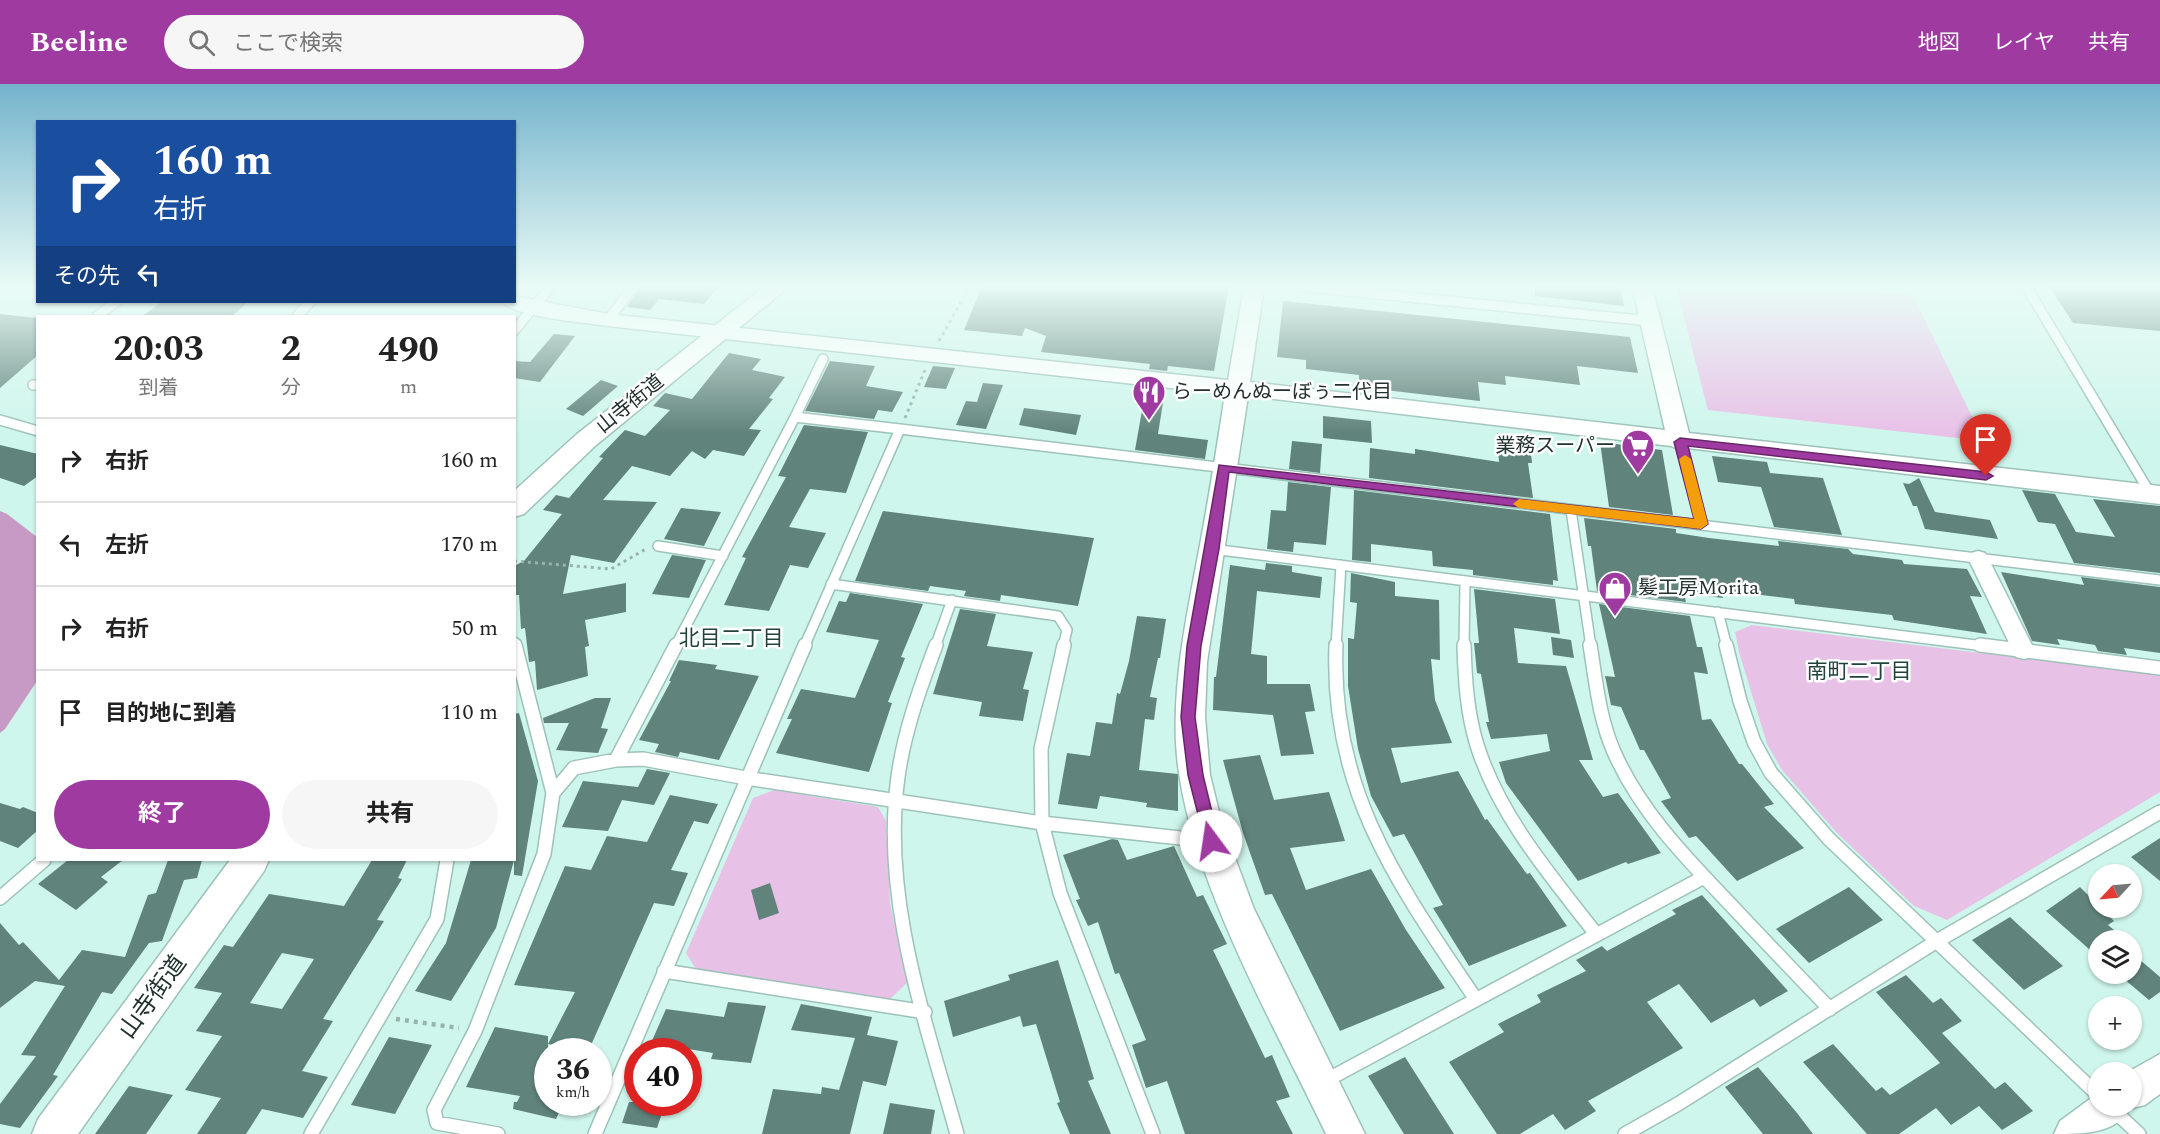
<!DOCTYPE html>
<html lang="ja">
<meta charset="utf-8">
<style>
:root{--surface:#fff;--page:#f6f6f6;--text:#222;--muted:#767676;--line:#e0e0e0;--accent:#9f3ba0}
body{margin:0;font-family:Spectral,"Noto Sans JP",serif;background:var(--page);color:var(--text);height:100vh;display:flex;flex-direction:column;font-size:22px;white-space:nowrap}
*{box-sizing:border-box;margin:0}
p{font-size:20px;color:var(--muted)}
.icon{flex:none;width:33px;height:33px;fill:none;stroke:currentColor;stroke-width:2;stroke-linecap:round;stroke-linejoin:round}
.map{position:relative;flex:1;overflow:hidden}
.panel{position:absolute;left:36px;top:231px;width:480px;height:546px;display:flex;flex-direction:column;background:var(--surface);border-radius:0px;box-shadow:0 2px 4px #0004}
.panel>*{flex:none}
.hud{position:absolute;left:36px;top:36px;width:480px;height:183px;border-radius:0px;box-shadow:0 2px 4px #0004;background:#1a4fa0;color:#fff;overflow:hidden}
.needle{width:39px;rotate:244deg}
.fabs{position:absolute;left:2088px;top:780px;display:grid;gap:12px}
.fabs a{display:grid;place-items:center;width:54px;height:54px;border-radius:50%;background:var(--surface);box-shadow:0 2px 4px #0004;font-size:30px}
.speed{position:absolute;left:534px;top:954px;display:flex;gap:12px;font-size:30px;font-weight:700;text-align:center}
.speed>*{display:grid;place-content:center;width:78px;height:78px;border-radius:50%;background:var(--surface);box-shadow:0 2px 4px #0004;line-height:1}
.speed small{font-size:15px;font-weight:400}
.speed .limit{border:9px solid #d22;background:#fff;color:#111}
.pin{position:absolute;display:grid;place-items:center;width:51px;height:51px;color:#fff;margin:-62px -26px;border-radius:50% 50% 50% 0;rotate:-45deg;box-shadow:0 0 6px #0007}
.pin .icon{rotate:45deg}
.me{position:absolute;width:66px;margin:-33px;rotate:346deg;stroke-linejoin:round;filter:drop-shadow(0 0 4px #0008)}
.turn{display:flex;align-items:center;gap:21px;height:126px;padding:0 18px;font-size:27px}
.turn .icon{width:78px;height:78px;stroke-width:2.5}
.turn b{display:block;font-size:42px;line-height:51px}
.then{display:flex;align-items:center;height:57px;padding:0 18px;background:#0003;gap:12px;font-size:22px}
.eta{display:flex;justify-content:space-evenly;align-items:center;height:102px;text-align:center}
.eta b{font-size:36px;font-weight:700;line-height:42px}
.cta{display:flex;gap:12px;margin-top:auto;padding:12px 18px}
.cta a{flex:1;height:69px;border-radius:36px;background:var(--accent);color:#fff;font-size:24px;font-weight:700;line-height:69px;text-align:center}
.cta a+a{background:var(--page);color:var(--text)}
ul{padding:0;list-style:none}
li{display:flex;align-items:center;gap:18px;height:84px;padding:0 18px;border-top:2px solid var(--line)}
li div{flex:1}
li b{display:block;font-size:22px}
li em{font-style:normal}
header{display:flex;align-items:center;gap:36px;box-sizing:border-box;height:84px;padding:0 30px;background:var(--accent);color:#fff}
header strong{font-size:28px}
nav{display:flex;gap:33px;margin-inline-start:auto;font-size:21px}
.search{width:420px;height:54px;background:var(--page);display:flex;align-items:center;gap:15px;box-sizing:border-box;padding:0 21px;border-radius:33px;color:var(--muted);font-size:22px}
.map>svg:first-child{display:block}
.green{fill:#e8c1e7}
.forest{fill:#c69ac5}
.building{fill:#60837b;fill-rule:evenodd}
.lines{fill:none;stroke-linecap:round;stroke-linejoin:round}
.service-far1-casing{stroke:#9dc2b9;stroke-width:12}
.service-casing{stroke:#9dc2b9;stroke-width:16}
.minor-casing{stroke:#9dc2b9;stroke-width:3}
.tertiary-casing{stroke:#9dc2b9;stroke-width:3}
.secondary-casing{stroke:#9dc2b9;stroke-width:3}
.path-far1{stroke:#95b4ac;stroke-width:3;stroke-dasharray:3 4;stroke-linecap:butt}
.path{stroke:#95b4ac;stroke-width:4.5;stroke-dasharray:4 5;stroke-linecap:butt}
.service-far1{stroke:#fff;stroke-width:9}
.service{stroke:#fff;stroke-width:13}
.minor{fill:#fff;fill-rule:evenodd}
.tertiary{fill:#fff;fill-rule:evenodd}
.secondary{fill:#fff;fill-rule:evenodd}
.route{fill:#9f3ba0;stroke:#672668;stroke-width:1.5}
.slow{fill:#f59e0b}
.labels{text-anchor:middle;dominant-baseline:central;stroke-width:5;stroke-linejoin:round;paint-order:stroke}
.poi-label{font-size:20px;fill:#23322f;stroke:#fff;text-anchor:start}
.street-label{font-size:20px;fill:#23322f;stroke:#fff}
.neighbourhood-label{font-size:21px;fill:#21433c;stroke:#fff}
.near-street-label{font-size:24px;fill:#23322f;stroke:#fff}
</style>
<header>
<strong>Beeline</strong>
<div class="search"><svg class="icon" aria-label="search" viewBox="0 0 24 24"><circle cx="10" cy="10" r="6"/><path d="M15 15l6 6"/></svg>ここで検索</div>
<nav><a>地図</a><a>レイヤ</a><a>共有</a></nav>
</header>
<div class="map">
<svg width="2160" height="1050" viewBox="0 0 2160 1050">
<rect width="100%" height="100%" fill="#cff6ec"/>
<path class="green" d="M1676 202H1808L1913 212 1984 357 1708 326Z
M1752 541 2160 591V708L1947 836 1914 822 1837 749 1782 686 1767 660 1739 568 1735 548Z
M774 706 878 723 886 737 890 820 908 898 890 915 696 885 686 869 753 714Z"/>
<path class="forest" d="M0 427 7 430 37 453V597L5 645 0 649Z"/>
<path class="building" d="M641 202H719L704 220 659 215 650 226 627 223Z
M982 202H1229L1214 287 1168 282 1167 287 1149 285 1150 280 1041 268 1046 252 1025 244 1022 252 964 246Z
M1535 202H1620L1624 222 1535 212Z
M2049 202H2160V247L2073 239Z
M1283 217 1630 253 1638 289 1577 282 1580 301 1505 292 1506 301 1478 298 1480 317 1359 303V291L1306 285V276L1277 273Z
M161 218H248L232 232H143Z
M0 230 38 234V271L0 304Z
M554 250 575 252 540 298 514 294V277L530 278Z
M729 269 761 275 752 286 785 293 769 314 773 315 749 345 761 346 744 372 713 366 705 375 692 367 670 392 632 382 603 416 657 418 614 479 571 471 563 510 626 499V528L585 536 589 562 585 563 588 592 537 606 535 577 529 578 525 544 521 545 519 511H514V482L524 477 562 430 543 426 556 411 569 414 603 374 599 373 625 346 645 352 670 326 653 322 665 309 692 315Z
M830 277 875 282 866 302 903 308 892 328 878 326 874 335 805 327Z
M933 282 955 284 946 305 924 303Z
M601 296 618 302 583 332 566 325Z
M983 299 1003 301 986 345 956 341 966 317 977 318Z
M1146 304 1165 306 1158 350 1208 356 1205 375 1135 366Z
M1024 324 1081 331 1076 351 1019 341Z
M1323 332 1371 337 1372 359 1323 354Z
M804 341 868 348 846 409 810 405 789 443 826 449 808 484 790 481 769 527 724 521 746 474 742 473 786 393 778 392Z
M1497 349 1529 353 1532 379H1528L1533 414 1369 394 1370 364 1415 370V365L1499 378Z
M1292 357 1322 360 1320 389 1289 385Z
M1600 358 1662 366 1673 431 1609 423Z
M0 361 38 370V392L24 402 0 394Z
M1712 372 1767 378 1770 389 1823 394 1842 451 1774 443 1761 403 1718 398Z
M1919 394 1935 428 1990 436 1998 455 1925 445 1917 422H1913L1903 399 1909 400Z
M1288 398 1331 403 1326 461 1294 458 1293 468 1267 465 1271 426 1286 427Z
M1354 406 1550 430 1558 497 1553 496V501L1473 491V486L1433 482 1432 467 1371 460V478L1352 476Z
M2022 406 2055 410 2076 448 2115 453 2093 415 2160 422V489L2074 479 2055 440 2038 438Z
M681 424 721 428 704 462 664 455Z
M883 427 1094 454 1078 522 1001 511 1000 517 964 512 966 507 930 502 928 507 855 497Z
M1584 434 1676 445V449L1709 454 1779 462 1778 457 1848 465 1853 470 1902 476 1904 480 1967 485 1982 513 1970 512 1987 550 1894 536 1892 531 1795 520 1794 515 1721 506 1723 514 1684 509 1686 518 1597 507 1591 462H1588Z
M672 471 706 476 689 514 652 510Z
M1266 479 1292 482V488L1322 493 1320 514 1257 507 1251 570 1267 572V600H1310L1315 627 1305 628 1314 670 1281 672 1273 631 1213 626 1214 593H1216L1230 481 1265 486Z
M2001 488 2084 501 2081 493 2160 503V569L2124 564 2127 571 2098 567 2095 561 2057 555 2060 561 2032 557Z
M1351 489 1395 498V512L1439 516 1440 576 1431 575 1435 616 1452 659 1391 664 1401 699 1458 687 1485 736 1487 735 1527 790 1530 789 1567 842 1469 882 1433 824 1443 821 1404 750 1393 753 1371 712 1358 665 1348 602V554L1354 555 1357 519 1350 518Z
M1474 505 1555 515 1560 550 1514 544 1518 579 1566 582 1593 676H1579L1603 713 1618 709 1661 769 1628 780 1626 778 1578 797 1506 699 1499 678 1550 667 1547 650 1491 655 1486 638H1489L1481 590 1477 589 1474 559H1479Z
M850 509 923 520 901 573 905 574 888 618 892 619 869 688 776 669 792 635H787L801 605 855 614 879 556 826 548 839 517 846 518Z
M1599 520 1690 532 1697 563H1702L1708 590 1694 588 1702 636 1711 635 1739 680H1742L1774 720 1764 723 1804 764 1737 797 1696 752 1689 754 1661 717 1671 714 1644 666H1640L1621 623 1611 621 1605 592 1615 593Z
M960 525 996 530 987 562 1033 568 1023 605 1029 606 1023 637 979 632 982 618 933 610Z
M1137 532 1166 535 1160 574H1158L1150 613 1157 614 1154 636 1145 635 1139 686 1178 690V727L1146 723 1147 719 1100 712 1097 725 1058 720 1067 669 1090 672 1096 638 1112 640 1117 609 1120 610 1129 577Z
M1551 553 1571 556 1574 574 1553 571Z
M679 576 717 581 715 585 759 592 719 676 680 668 678 673 655 668 659 660 639 656 671 597H669Z
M595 614H611L601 644 608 645 598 669 556 666 569 639H544L543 634Z
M519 629 538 697 522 792 514 791V630Z
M1260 671 1274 716 1329 708 1345 757 1290 764 1306 806 1371 785 1406 846 1445 904 1340 947 1272 810 1265 811 1243 749 1223 676Z
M647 685 670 689 654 721 622 716 608 747 562 743 583 697 638 703Z
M670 711 718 720 708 740 694 737 671 786 688 789 674 822 654 819 588 968 548 960 575 908 514 901 565 782 591 786 607 752 647 758Z
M0 719 20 725 23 723 38 729V746L18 764 0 757Z
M2160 754V797L2131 773Z
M1112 755 1118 756 1127 776 1174 762 1197 813 1203 811 1227 860 1213 866 1265 974 1272 971 1290 1013 1276 1017 1293 1050H1185L1167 997 1146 1004 1132 961 1146 956 1119 889 1115 890 1098 838 1088 842 1076 816 1080 815 1063 771Z
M68 776H123L101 793 108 798 76 826 38 800Z
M168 776H202L197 794 184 796 162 857 149 859 112 910 102 908 53 991 58 992 20 1044 0 1040V1020L36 972 21 971 65 902 35 897 0 924V839L19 861 23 858 59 896 82 866 125 873 148 811 156 809Z
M372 776H407L398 794 402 795 377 836 384 837 323 935 333 937 302 987 328 993 303 1034 262 1025 246 1050H197L221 1014 185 1006 222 952 196 947 222 909 194 904 224 861 233 863 269 810 344 822ZM282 869 314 875 282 925 250 919Z
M471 776H514L496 844 451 917 415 907 446 859Z
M770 799 779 829 759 836 751 806Z
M1849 803 1883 836 1809 879 1776 845Z
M2080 803 2114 837 2108 841 2126 856H2098V873L2046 827Z
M1702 811 1788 907 1760 923 1754 915 1711 939 1679 900 1647 918 1683 964 1588 1017 1596 1027 1565 1046 1553 1030 1520 1050H1497L1449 978 1504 948 1498 940 1541 918 1537 911 1586 887 1576 876 1602 862 1607 867 1676 830 1672 826Z
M2010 833 2063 882 2024 906 1972 856Z
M2132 869 2160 893V908L2149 916 2118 890H2132Z
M1058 876 1094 995 1088 997 1111 1050H1070L1057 1019 1060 1018 1036 940 1023 943 1020 932 953 953 944 917 1010 896 1008 891Z
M1906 891 1933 919 1941 914 1962 937 1942 949 1995 1005 2005 998 2033 1027 2002 1046 1979 1022 1951 1041 1936 1024 1899 1050H1867L1803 978 1833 960 1876 1007 1882 1003 1890 1011 1940 979 1876 908Z
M728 918 766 922 751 979 711 975 713 969 651 959 666 925 724 933Z
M801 920 872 933 867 951 898 957 886 1002 863 997 850 1050H762L773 1005 821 1010 822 1003 839 1006 855 954 791 946Z
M495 943 548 952V1018H564L556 1035 513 1025 514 1018H517L520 1012 466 1003Z
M389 953 432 961 395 1030 351 1021Z
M1405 973 1454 1050H1404L1368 992Z
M1758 983 1797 1029 1813 1050H1763L1725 1003Z
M129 1002 173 1011 146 1050H95Z
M629 1018H666L657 1044 622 1039Z
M890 1019 935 1026 931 1050H883Z"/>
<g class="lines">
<defs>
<path id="service-far1" d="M1297 202 1650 237
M2026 202 2150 409
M97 232 116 218
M297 232 310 218
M608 236 634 202
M514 247 551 202
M33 301H38
M795 333 823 275
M0 336 38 347
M1680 358 1701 440
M1571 426 1591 563
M658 462 723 472
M1212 465 1992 563
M831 500 1058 532 1067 546 1063 563
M1718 528 1727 563
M514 558 515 563
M675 563 795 333 900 345
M804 563 900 345 2160 496
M935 563 952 516
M1336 563 1341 481
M1464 563 1465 498"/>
<path id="service" d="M936 561C920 604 904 648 898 693 881 814 925 935 957 1050
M1064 561 1041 665 1042 739 1060 809 1153 1050
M1336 561C1330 706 1398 800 1475 914
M1464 561C1465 595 1467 629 1477 661 1499 732 1551 792 1596 850
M1590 561C1596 598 1599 634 1614 668 1640 727 1685 773 1729 819 1763 855 1796 890 1830 925
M1726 561 1740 617 1754 658 1771 689 1829 755 2098 1011
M1980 561 2160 584
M616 676 676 561
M553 709 574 684 616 676 643 675 746 694 1042 739 1208 757
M0 814 44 776
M664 887 925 928
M1325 997 1704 793
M2109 1022 2139 1050
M311 1050 437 835 447 776
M498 1050 437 1039 434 1026 475 947 544 770 553 709 515 561
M595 1050 805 561
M1625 1050 1678 1020 1937 857 2160 728"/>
<path id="minor" d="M1978 467 1985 469 1988 474 2035 567 2032 573 2024 575 2016 573 2013 567 1968 474 1971 469Z"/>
<path id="tertiary" d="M1244 202H1264L1250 298 1665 346 1632 202H1652L1689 349 2160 402V420L1687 364 1680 366 1671 362 1248 312 1207 578 1205 633 1210 691 1221 736 1254 825 1365 1050H1326C1273 938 1182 783 1176 659 1173 594 1187 530 1199 466 1209 414 1217 362 1225 310L608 242C588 239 513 233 503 218H514V212L608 230 1228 296Z
M2160 970V1010L2145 1021 2129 1025C2116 1050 2082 1050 2054 1050L2060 1037 2098 1009V1022H2132V988H2128Z"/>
<path id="secondary" d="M765 202H790L595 362 524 430 514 433V407L577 350Z
M230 776H269L264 787 78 1050H32L38 1035Z"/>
</defs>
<use href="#service-far1" class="service-far1-casing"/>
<use href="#service" class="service-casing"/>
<use href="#minor" class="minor-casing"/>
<use href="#tertiary" class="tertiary-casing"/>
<use href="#secondary" class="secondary-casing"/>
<path class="path-far1" d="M939 257 970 202
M905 334 925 286
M514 477 611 485 646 465"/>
<path class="path" d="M396 935 459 944"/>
<use href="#service-far1" class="service-far1"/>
<use href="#service" class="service"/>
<use href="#minor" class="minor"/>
<use href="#tertiary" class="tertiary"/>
<use href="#secondary" class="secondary"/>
</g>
<linearGradient id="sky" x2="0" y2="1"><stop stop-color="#74b3cc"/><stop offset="0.58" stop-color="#e9fbf6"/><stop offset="1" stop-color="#e9fbf6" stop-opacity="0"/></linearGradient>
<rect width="2160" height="349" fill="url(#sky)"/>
<path class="route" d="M1680 354 1986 388 1993 392 1986 396 1688 362 1708 440 1701 445 1229 388 1219 465 1201 562 1195 633 1203 691 1219 757 1217 762H1206L1188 691 1181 633 1187 562 1219 381 1694 435 1674 358Z"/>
<path class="slow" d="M1685 371 1691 375 1708 440 1701 445 1519 424 1513 420 1519 415 1694 435 1679 375Z"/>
<defs>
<symbol id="restaurant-pin" viewBox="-11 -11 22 30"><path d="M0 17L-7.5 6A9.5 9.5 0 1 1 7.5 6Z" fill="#9f3ba0" stroke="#fff"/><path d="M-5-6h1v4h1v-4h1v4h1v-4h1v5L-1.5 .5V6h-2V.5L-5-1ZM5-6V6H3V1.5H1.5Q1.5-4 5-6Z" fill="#fff"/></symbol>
<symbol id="supermarket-pin" viewBox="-11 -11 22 30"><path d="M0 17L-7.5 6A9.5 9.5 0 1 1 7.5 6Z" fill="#9f3ba0" stroke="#fff"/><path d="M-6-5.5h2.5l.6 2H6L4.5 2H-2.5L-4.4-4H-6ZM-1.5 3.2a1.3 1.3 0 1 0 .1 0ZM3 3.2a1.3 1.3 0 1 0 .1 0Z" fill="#fff"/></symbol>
<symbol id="shop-pin" viewBox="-11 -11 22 30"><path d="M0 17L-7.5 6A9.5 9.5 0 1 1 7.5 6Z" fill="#9f3ba0" stroke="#fff"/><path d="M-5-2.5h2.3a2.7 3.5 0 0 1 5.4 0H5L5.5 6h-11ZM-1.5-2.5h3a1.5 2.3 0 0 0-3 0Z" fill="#fff"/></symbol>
</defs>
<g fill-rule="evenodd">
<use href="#restaurant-pin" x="1130" y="289" width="38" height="52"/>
<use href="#supermarket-pin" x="1619" y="343" width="38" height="52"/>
<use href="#shop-pin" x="1596" y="485" width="38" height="52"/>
</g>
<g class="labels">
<g class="poi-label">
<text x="1172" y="308">らーめんぬーぼぅ二代目</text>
<text x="1615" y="362" text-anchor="end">業務スーパー</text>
<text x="1638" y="504">髪工房Morita</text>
</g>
<g class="street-label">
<text transform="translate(630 320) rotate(-39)">山寺街道</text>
</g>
<g class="neighbourhood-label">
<text x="731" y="555">北目二丁目</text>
<text x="1859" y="588">南町二丁目</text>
</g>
<g class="near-street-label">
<text transform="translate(153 913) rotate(-54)">山寺街道</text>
</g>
</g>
</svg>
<div class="fabs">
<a><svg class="needle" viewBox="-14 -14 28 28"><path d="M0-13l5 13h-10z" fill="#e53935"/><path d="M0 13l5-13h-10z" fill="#767676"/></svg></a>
<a><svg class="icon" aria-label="layers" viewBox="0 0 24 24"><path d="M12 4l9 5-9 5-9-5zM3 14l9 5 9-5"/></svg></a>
<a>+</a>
<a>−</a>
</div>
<div class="speed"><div>36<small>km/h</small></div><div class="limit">40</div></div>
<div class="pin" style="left:1986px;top:392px;background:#d93025"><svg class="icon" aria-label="arrive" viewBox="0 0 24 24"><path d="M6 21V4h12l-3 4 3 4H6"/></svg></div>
<svg class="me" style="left:1211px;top:757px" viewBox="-20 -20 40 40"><circle r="19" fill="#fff"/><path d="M0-13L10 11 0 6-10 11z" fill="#9f3ba0"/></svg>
<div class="hud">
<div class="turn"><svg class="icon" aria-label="right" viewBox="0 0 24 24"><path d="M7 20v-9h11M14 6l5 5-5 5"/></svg><div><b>160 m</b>右折</div></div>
<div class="then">その先<svg class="icon" aria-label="left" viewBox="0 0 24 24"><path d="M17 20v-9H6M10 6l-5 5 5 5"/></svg></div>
</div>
<section class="panel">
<div class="eta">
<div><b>20:03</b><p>到着</p></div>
<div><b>2</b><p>分</p></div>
<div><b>490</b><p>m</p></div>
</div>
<ul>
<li><svg class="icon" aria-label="right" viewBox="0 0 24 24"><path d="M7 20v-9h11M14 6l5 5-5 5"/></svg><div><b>右折</b></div><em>160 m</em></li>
<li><svg class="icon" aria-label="left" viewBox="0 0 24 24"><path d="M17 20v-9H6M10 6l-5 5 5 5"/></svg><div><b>左折</b></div><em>170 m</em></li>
<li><svg class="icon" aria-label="right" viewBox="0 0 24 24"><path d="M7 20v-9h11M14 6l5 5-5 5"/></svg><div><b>右折</b></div><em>50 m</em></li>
<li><svg class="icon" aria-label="arrive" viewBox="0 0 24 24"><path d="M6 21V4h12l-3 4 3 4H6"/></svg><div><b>目的地に到着</b></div><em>110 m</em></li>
</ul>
<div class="cta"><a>終了</a><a>共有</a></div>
</section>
</div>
